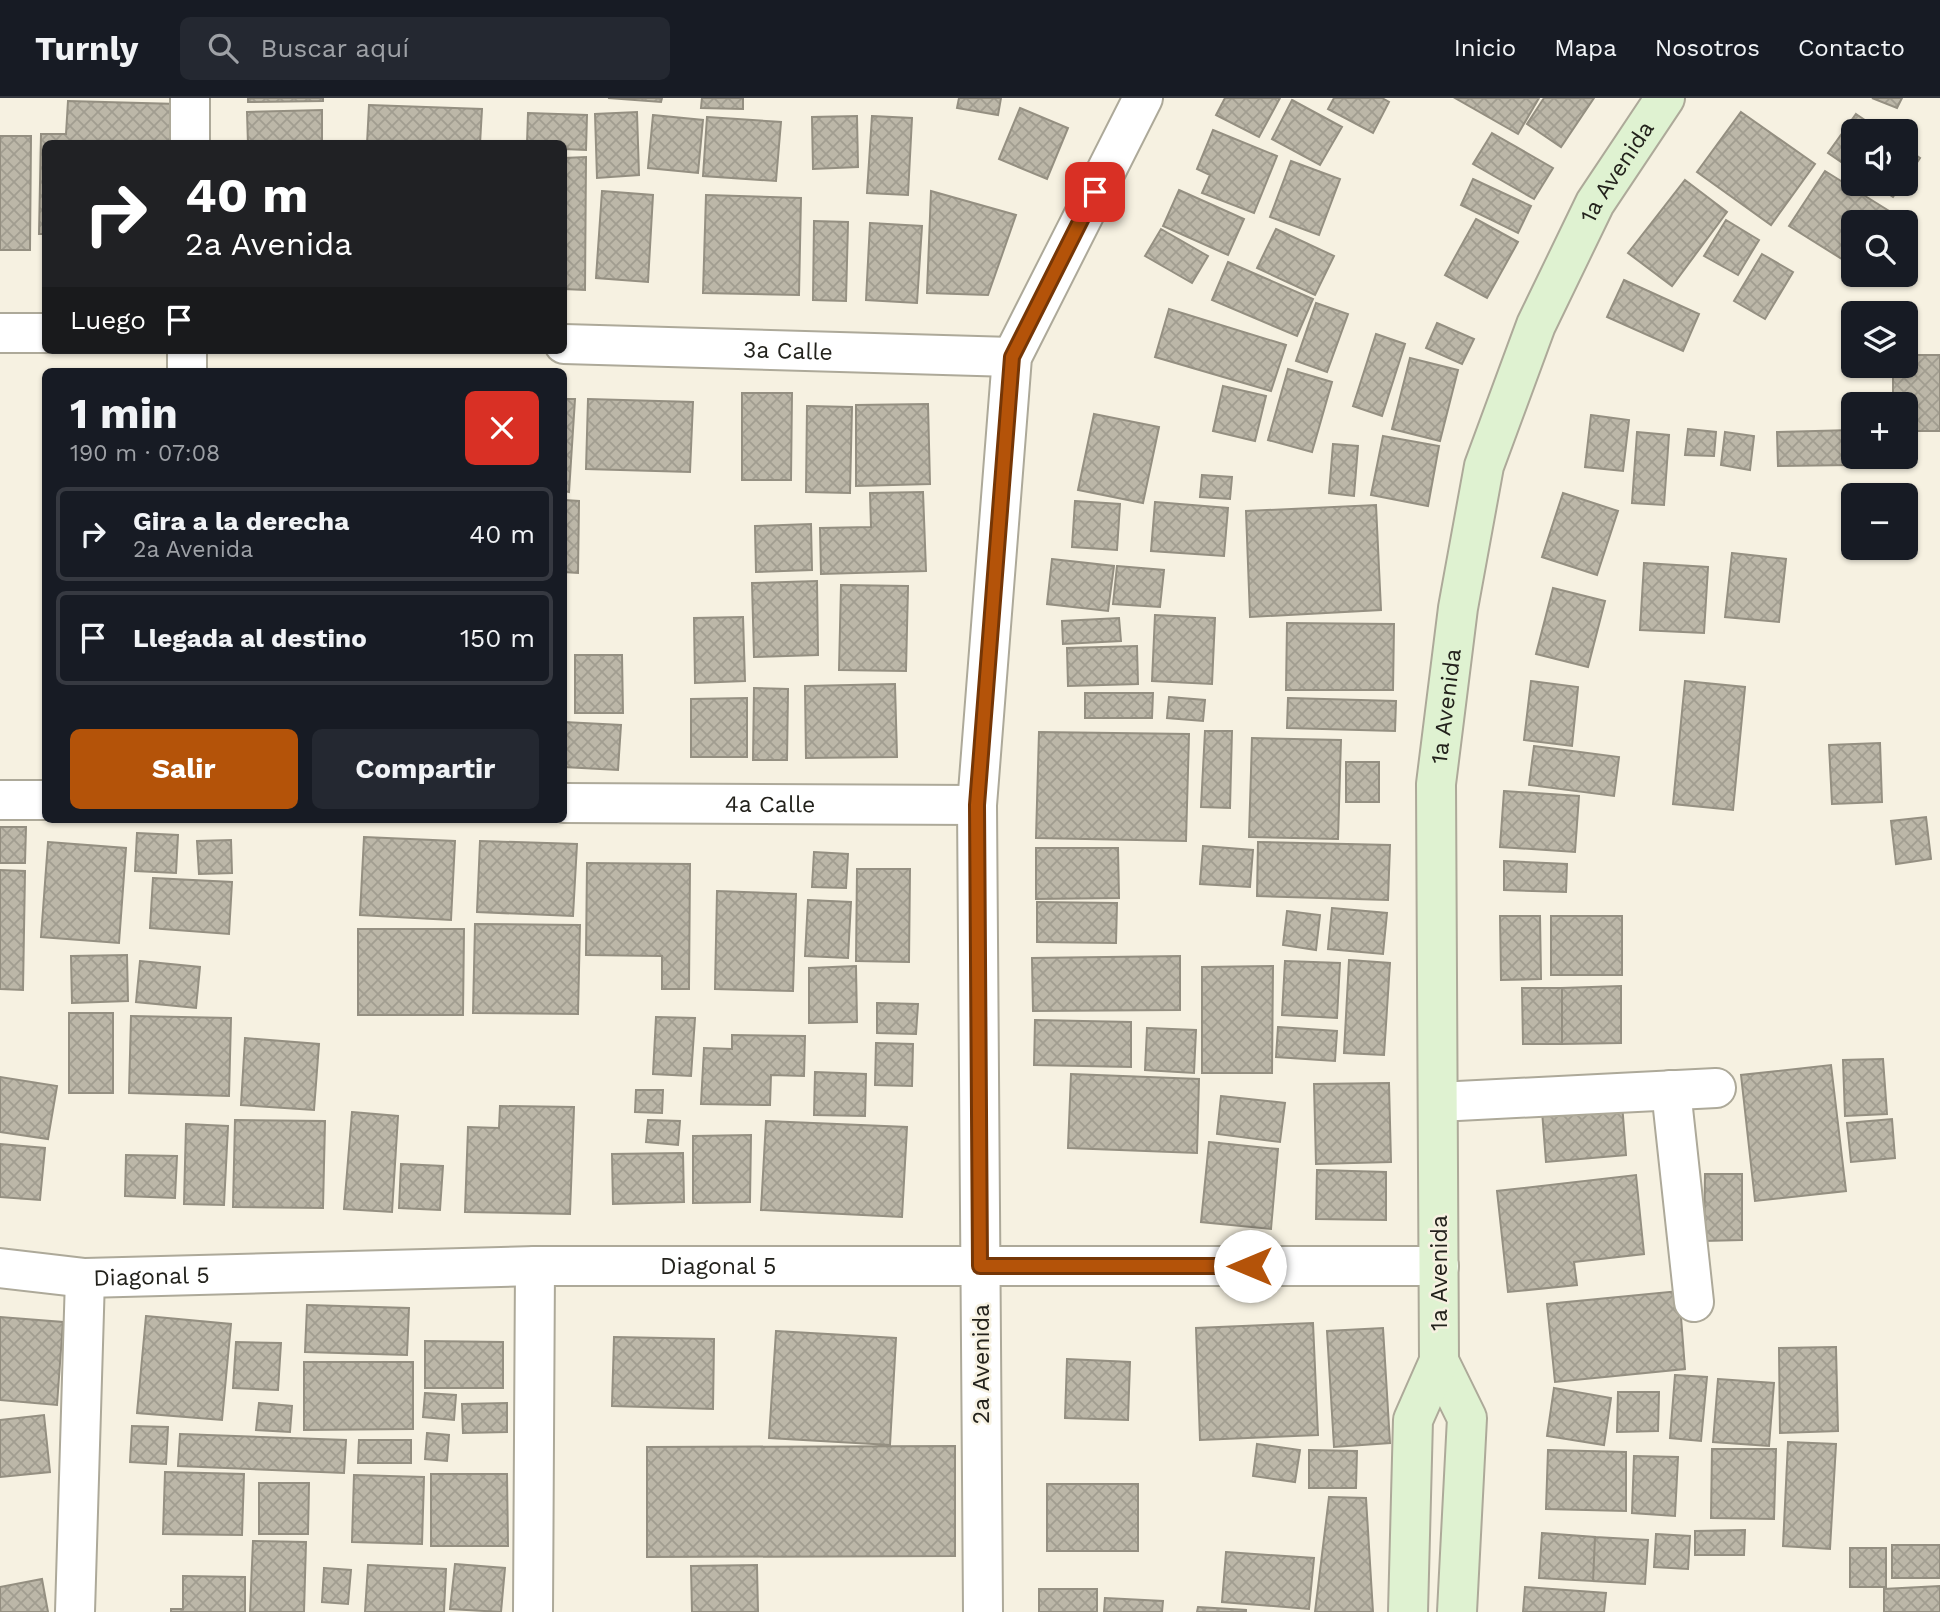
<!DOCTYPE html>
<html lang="es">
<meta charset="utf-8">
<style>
:root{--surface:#171b24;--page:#242831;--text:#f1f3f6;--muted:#9ea1a6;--line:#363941;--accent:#b45309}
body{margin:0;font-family:"Work Sans",sans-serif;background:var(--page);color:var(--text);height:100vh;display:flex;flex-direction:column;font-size:26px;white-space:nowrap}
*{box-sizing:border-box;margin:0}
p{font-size:23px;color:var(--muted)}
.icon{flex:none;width:38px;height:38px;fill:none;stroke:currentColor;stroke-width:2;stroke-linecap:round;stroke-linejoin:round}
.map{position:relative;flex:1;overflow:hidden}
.sheet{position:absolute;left:42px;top:270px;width:525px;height:455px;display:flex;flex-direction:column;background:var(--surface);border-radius:10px;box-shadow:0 2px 5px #0004}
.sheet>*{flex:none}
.top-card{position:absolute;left:42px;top:42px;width:525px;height:214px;border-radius:10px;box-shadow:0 2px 5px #0004;background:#202124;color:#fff;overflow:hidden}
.controls{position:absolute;left:1841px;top:21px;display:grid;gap:14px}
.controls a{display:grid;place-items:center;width:77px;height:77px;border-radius:10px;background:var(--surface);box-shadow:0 2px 5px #0004;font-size:35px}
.pin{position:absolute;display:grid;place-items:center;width:60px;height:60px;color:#fff;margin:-30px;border-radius:14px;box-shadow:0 4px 10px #0006}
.me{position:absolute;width:77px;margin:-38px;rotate:270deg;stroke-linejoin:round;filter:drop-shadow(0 0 5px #0008)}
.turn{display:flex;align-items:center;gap:24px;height:147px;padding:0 28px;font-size:32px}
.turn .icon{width:91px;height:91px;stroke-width:2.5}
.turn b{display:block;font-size:49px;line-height:60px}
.then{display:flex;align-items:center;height:66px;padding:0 28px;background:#0003;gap:14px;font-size:26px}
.round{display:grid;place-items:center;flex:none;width:74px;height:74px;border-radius:10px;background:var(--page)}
.overview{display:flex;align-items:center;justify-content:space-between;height:119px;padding:0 28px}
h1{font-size:42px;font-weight:700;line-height:52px}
.action{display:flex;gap:14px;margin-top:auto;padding:14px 28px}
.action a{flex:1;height:80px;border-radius:10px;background:var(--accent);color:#fff;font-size:28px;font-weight:700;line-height:80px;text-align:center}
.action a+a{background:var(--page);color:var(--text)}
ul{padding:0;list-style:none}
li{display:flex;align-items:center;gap:21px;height:94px;margin:0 14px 10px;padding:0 14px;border:4px solid var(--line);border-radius:10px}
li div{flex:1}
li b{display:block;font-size:26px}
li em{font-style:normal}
header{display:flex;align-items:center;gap:42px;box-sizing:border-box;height:98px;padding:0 35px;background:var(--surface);border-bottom:2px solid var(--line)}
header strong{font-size:33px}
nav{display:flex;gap:38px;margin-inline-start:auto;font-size:24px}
.search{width:490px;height:63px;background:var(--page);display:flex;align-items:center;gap:18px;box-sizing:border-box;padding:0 24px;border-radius:10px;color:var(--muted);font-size:26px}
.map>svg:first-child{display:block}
.building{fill:url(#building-cross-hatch);stroke:#948f81;stroke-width:2}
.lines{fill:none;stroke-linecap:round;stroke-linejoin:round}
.street-casing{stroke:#ada999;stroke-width:42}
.secondary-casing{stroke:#ada999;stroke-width:42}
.street{stroke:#fff;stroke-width:38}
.secondary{stroke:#dff2d1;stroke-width:38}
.route-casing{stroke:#753606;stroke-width:18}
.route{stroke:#b45309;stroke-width:12}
.labels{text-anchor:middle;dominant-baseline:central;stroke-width:5;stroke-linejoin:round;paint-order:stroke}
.street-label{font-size:23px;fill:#23221c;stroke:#f6f1e1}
</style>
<header>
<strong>Turnly</strong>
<div class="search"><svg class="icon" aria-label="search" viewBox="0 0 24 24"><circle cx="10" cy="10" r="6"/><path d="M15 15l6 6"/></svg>Buscar aquí</div>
<nav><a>Inicio</a><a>Mapa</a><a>Nosotros</a><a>Contacto</a></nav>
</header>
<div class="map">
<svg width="1940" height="1514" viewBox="0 0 1940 1514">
<defs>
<pattern id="building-cross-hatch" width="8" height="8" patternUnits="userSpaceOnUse" patternTransform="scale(1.75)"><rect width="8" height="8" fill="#bcb7a8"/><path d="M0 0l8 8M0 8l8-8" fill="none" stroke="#a19d90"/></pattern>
</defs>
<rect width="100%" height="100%" fill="#f6f1e1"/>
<path class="building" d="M248 0H323V3L248 4Z
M608 0H662L661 4Z
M702 0H743V11L701 10Z
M959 0H1001L998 17 957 10Z
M1225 0H1280L1259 39 1216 17Z
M1334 0H1382L1389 4 1373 35 1328 11Z
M1455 0H1539L1518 36Z
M1544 0H1594L1561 49 1527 26Z
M1872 0H1902L1897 10Z
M1292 2 1342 29 1320 67 1272 41Z
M68 3 178 6 177 46H46V136H39L41 36H66Z
M369 7 482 11 480 46H367Z
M1020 10 1068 30 1047 81 999 61Z
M322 12V46H248L247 14Z
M637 14 639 77 597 80 595 16Z
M1741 14 1815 66 1771 127 1697 74Z
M528 15 587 17 586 52 564 51V46H527Z
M1856 16 1881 33H1853V72L1828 55Z
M653 17 703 22 698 75 648 70Z
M857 18 858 69 813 71 812 19Z
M872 18 912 20 908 97 867 95Z
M707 19 781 24 776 83 703 78Z
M1213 32 1277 58 1254 115 1202 95 1210 77 1197 71Z
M1492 35 1553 70 1534 101 1473 66Z
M0 38H31L30 152H0Z
M1906 50 1920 60 1906 81Z
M586 59 585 192 564 191V60Z
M1291 63 1340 81 1319 137 1270 119Z
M1825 73 1894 116 1889 124H1853V168L1789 128Z
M1473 81 1531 108 1518 135 1461 107Z
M1685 82 1727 114 1672 188 1628 155Z
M1873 86H1902L1893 99Z
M1179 92 1244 121 1228 157 1163 128Z
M602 93 653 97 648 184 596 180Z
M931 93 1016 117 988 197 927 195Z
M706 97 801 100 799 197 703 195Z
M1476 121 1518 144 1487 200 1445 177Z
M1726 122 1759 142 1738 177 1704 158Z
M814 123 848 124 846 203 813 202Z
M870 125 922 128 917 205 866 202Z
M1161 131 1208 158 1192 185 1145 158Z
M1276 131 1334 158 1315 197 1257 170Z
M1762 156 1793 174 1765 221 1734 203Z
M1228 164 1313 201 1297 238 1212 202Z
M1624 182 1699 216 1683 253 1607 219Z
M1316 205 1348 216 1327 274 1296 263Z
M1169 211 1286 247 1271 293 1155 259Z
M1437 225 1474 241 1462 266 1426 250Z
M1376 236 1405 246 1382 318 1353 308Z
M1906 257H1940V333H1906V306H1893V268H1906Z
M1410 260 1458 272 1440 343 1392 331Z
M1288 271 1332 284 1312 354 1268 342Z
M1223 288 1266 298 1255 343 1213 333Z
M742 295H792L791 382H742Z
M564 301H575L569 394 564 393Z
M588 301 693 304 690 374 586 371Z
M928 306 930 386 856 388V307Z
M807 308 852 309 850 395 806 394Z
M1094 316 1159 329 1143 405 1078 392Z
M1591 317 1629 322 1623 373 1585 369Z
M1688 331 1716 334 1714 358 1685 357Z
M1852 332V367L1778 368 1777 334Z
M1637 334 1669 337 1664 407 1632 405Z
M1725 334 1754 338 1750 372 1721 367Z
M1383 338 1439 348 1428 408 1371 397Z
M1333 346 1358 348 1354 398 1329 395Z
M1202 377 1232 379 1230 401 1200 399Z
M923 394 926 473 821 476 820 430 871 429 870 395Z
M1563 395 1618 413 1597 477 1542 459Z
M564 402 579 403 578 475 564 474Z
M1075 403 1120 406 1117 452 1072 449Z
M1155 404 1228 410 1224 458 1151 453Z
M1376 407 1381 512 1250 519 1246 413Z
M811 426 812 472 756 474 755 428Z
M1732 455 1786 461 1779 524 1725 519Z
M1052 461 1114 468 1108 513 1047 506Z
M1644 465 1708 469 1704 535 1640 532Z
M1117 468 1164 472 1160 509 1113 506Z
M817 483 818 557 754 559 752 485Z
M841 487 908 488 906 573 839 572Z
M1553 490 1605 503 1588 569 1536 556Z
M1155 517 1215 520 1212 586 1152 583Z
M743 519 745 583 695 585 694 520Z
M1119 520 1121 543 1063 546 1062 523Z
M1287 525 1394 526 1393 592H1286Z
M1137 548 1138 586 1068 588 1067 550Z
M575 557H622L623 615H575Z
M1531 583 1578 589 1572 648 1524 642Z
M1685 583 1745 589 1733 712 1673 706Z
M895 586 897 659 806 660 805 588Z
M754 590 788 591 787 662H753Z
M1085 595H1153L1152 620H1085Z
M1169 599 1205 602 1203 623 1167 620Z
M747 600V659H691V601Z
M1288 600 1396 603 1395 633 1287 630Z
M564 624 621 627 618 672 564 669Z
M1205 633H1232L1230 710 1201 709Z
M1039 634 1189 636 1186 743 1036 740Z
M1252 640 1341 642 1338 741 1249 739Z
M1880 645 1882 704 1832 706 1829 647Z
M1534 648 1619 659 1614 698 1529 687Z
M1346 664H1379V704H1346Z
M1504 693 1579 698 1575 754 1500 749Z
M1926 719 1931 761 1896 766 1891 723Z
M0 729H26L25 765H0Z
M137 735 178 737 176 775 135 773Z
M364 739 455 743 451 822 360 817Z
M231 742 232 775 199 776 197 743Z
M480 743 577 746 573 818 477 814Z
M48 744 126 750 119 845 41 839Z
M1258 744 1390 747 1388 802 1257 798Z
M1203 748 1253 752 1250 789 1200 786Z
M1036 750H1118L1119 800 1036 801Z
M814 754 848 756 846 790 812 789Z
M1504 763 1567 766 1566 794 1504 792Z
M587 765 690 766 689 891H662V858L586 857Z
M857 771H910L909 864 856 863Z
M0 772 25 773 23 892 0 891Z
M153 780 232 784 229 836 150 830Z
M717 793 796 796 793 893 715 891Z
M808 802 851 804 848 860 805 858Z
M1037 804 1117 805 1116 845 1037 844Z
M1332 810 1387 815 1383 856 1328 851Z
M1287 813 1320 817 1316 852 1283 847Z
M1500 818H1540L1541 881 1501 882Z
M1551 818H1622V877H1551Z
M475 826 580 827 578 916 473 915Z
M358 831H464L463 917H358Z
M127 857 128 903 72 905 71 858Z
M1180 858V912L1033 913 1032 860Z
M1349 862 1390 865 1384 957 1344 955Z
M140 863 200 869 196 910 136 904Z
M1285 863 1340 865 1337 920 1282 917Z
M856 868 857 924 809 925V870Z
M1273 868 1272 975H1202V869Z
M1621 888V945L1562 946V890Z
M1522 890H1562V946H1523Z
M877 905 918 906 916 936 877 935Z
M69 915H113V995H69Z
M131 918 231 920 229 998 129 995Z
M656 919 695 920 691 978 653 976Z
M1035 922 1131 924V969L1034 967Z
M1278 929 1337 933 1335 963 1276 959Z
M1147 930 1196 932 1194 975 1145 972Z
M732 937 805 938 804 978 771 977 770 1007 701 1006 704 950 732 951Z
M245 940 319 946 314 1012 241 1007Z
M876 945 913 946 912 988 875 987Z
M1883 961 1887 1016 1845 1018 1843 962Z
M1831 967 1846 1093 1755 1103 1741 977Z
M815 974 866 976 865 1018 814 1017Z
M1071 976 1199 981 1197 1055 1068 1050Z
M0 979 57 988 48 1041 0 1034Z
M1389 985 1391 1064 1316 1066 1314 986Z
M636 992H663L662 1015 635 1014Z
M1221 998 1285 1005 1280 1044 1217 1036Z
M1622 1005 1626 1057 1546 1064 1542 1013Z
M500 1008 574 1009 570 1116 465 1114 468 1029 499 1030Z
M352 1014 398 1018 392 1114 344 1111Z
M1892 1021 1895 1060 1851 1064 1847 1025Z
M235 1022 325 1023 323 1110 233 1109Z
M648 1022 680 1023 678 1047 646 1044Z
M766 1023 907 1029 902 1119 761 1112Z
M186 1026 228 1028 224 1107 184 1106Z
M751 1037 750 1104 693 1105V1038Z
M1209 1044 1278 1051 1271 1131 1201 1124Z
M0 1046 45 1050 40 1102 0 1099Z
M683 1055 684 1104 613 1106 612 1056Z
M126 1057 177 1058 175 1100 125 1098Z
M401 1066 443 1068 440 1112 399 1110Z
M1317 1072 1386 1074V1122L1316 1121Z
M1705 1076H1742V1142L1704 1143Z
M1636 1077 1644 1156 1574 1164 1577 1187 1508 1194 1497 1093Z
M1679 1193 1685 1271 1555 1284 1547 1206Z
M307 1207 409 1210 407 1257 305 1254Z
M146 1218 231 1226 222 1322 137 1315Z
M0 1219 63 1224 57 1307 0 1302Z
M1313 1225 1318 1337 1200 1342 1196 1230Z
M1383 1230 1390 1345 1334 1349 1327 1233Z
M776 1233 896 1240 890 1347 769 1340Z
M614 1239 714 1241 713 1311 612 1308Z
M425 1243 503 1244V1290H425Z
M236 1244 281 1245 278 1292 233 1290Z
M1836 1249 1838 1333 1780 1335 1779 1250Z
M1067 1261 1130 1264 1128 1322 1065 1320Z
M304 1264H413V1331L304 1332Z
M1675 1277 1707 1279 1701 1343 1670 1340Z
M1718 1281 1774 1285 1769 1348 1713 1344Z
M1554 1290 1611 1300 1604 1347 1547 1338Z
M1618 1294H1659L1658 1333 1617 1334Z
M425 1295 456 1297 454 1322 423 1319Z
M259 1305 292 1308 290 1334 256 1332Z
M507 1305V1334L463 1335 462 1306Z
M44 1317 50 1374 0 1379V1322Z
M132 1328 168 1329 166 1366 130 1364Z
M427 1335 449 1337 447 1363 425 1361Z
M180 1336 346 1342 344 1375 178 1368Z
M359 1342H411V1365H358Z
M1788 1344 1836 1346 1830 1451 1783 1448Z
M1257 1346 1300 1352 1295 1384 1253 1378Z
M955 1348V1458L647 1459V1349Z
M1712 1351H1776L1774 1421 1711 1420Z
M1309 1352 1357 1353 1356 1390H1309Z
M1548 1352 1626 1354V1413L1546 1411Z
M1634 1358 1678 1359 1675 1418 1632 1415Z
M165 1374 244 1376 242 1437 163 1436Z
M431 1376H507L508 1448H431Z
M354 1377 424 1379 422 1446 352 1444Z
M259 1385H309L308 1436H259Z
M1047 1386H1138V1453H1047Z
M1329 1399 1366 1400 1373 1514H1315Z
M1745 1432 1744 1457H1695V1433Z
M1542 1435 1595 1439 1593 1483 1539 1480Z
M1656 1436 1690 1438 1688 1471 1654 1469Z
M1595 1439 1648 1442 1645 1486 1593 1483Z
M253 1443 306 1444 304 1514H250Z
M1892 1447H1940V1480H1892Z
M1850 1450H1886V1489H1850Z
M1226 1454 1314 1460 1309 1511 1222 1504Z
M455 1466 505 1470 501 1514 450 1511Z
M368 1467 446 1471 444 1514H365Z
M757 1467 758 1514H692L691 1468Z
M324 1470 351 1472 348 1506 322 1504Z
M183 1478 245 1479V1514H171V1511H183Z
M42 1481 48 1514H0V1489Z
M1940 1488V1514H1884V1491Z
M1525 1489 1606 1495 1604 1514H1523Z
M1039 1491H1097V1514H1039Z
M1105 1500 1163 1503 1162 1514H1104Z
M1198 1509 1246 1512V1514H1197Z"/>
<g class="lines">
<defs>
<g id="street">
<path d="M190 46V0"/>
<path d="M0 235H46"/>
<path id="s1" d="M564 246 1012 259"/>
<path d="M187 273V252"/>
<path d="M0 702H46"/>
<path id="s2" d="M564 705 977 707"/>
<path d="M1671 992 1694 1204"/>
<path d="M1438 1004 1716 990"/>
<path id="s3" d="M0 1170 85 1180 535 1168H1439"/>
<path d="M75 1514 85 1180"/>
<path d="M533 1514 535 1168"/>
<path d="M983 1514 977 707 1012 259 1143 0"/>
</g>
<g id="secondary">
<path d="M1439 1263 1467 1320 1457 1514"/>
<path id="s4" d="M1408 1514 1413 1322 1439 1263 1436 686 1458 510 1484 368 1536 227 1595 105 1665 0"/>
</g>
</defs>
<use href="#street" class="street-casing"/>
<use href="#secondary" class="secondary-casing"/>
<use href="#street" class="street"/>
<use href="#secondary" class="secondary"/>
</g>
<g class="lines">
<defs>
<path id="route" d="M1095 94 1012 259 977 707 980 1168H1250"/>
</defs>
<use href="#route" class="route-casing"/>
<use href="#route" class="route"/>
</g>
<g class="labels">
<g class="street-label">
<text stroke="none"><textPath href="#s4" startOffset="1479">1a Avenida</textPath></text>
<text stroke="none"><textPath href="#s1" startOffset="224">3a Calle</textPath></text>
<text stroke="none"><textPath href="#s4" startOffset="912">1a Avenida</textPath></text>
<text stroke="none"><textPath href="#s2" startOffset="206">4a Calle</textPath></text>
<text stroke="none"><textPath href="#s3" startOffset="719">Diagonal 5</textPath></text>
<text transform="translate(1439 1175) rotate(-90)">1a Avenida</text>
<text stroke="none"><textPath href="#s3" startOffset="152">Diagonal 5</textPath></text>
<text transform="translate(981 1266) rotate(-90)">2a Avenida</text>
</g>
</g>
</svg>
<div class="controls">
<a><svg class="icon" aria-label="sound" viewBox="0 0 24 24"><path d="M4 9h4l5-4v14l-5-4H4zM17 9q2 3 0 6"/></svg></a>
<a><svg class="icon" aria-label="search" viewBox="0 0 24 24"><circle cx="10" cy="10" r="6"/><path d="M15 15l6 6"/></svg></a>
<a><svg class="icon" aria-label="layers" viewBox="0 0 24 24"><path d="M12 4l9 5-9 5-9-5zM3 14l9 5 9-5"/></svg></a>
<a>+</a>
<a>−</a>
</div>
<div class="pin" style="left:1095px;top:94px;background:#d93025"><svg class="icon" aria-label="arrive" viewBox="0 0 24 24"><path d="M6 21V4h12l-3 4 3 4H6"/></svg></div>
<svg class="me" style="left:1250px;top:1168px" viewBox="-20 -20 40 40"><circle r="19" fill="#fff"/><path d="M0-13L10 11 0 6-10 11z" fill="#b45309"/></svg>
<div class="top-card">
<div class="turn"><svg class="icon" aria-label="right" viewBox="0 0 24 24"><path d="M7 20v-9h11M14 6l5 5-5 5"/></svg><div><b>40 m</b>2a Avenida</div></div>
<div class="then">Luego<svg class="icon" aria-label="arrive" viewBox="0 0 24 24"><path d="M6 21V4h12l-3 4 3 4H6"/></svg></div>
</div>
<section class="sheet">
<div class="overview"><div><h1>1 min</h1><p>190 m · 07:08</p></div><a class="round" style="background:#d93025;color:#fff"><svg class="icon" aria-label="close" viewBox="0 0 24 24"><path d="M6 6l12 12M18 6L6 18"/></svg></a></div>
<ul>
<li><svg class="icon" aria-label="right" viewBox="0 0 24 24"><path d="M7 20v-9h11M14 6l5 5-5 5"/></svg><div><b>Gira a la derecha</b><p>2a Avenida</p></div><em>40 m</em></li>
<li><svg class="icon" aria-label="arrive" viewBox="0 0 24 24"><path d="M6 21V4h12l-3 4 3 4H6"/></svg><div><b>Llegada al destino</b></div><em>150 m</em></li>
</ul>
<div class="action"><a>Salir</a><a>Compartir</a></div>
</section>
</div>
